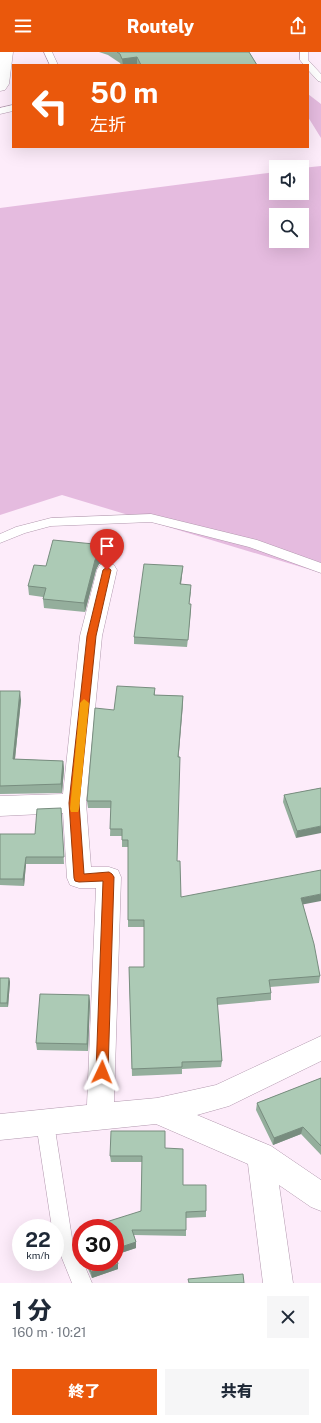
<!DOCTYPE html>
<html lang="ja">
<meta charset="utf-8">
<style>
:root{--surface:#fff;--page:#f6f6f7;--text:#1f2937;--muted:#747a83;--accent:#ea580c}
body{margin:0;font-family:"Public Sans","Noto Sans JP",sans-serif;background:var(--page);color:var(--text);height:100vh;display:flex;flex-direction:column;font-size:15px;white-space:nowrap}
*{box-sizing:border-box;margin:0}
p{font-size:13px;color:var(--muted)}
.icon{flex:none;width:22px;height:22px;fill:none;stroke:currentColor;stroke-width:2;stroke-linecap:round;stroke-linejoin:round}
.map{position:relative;height:1231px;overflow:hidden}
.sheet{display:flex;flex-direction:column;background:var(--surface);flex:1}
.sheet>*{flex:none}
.guide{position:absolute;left:12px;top:12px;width:297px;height:84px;border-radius:0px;box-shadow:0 4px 16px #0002;background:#ea580c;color:#fff;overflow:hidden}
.buttons{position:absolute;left:269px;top:108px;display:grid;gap:8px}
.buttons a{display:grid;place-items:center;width:40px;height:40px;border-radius:0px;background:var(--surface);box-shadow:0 4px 16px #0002;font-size:20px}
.speed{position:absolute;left:12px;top:1167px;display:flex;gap:8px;font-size:20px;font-weight:700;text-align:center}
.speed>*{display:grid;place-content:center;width:52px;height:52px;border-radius:50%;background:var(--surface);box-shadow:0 4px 16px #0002;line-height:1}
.speed small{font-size:10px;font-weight:400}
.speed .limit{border:6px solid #d22;background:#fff;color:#111}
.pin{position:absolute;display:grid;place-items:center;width:34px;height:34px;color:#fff;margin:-41px -17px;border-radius:50% 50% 50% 0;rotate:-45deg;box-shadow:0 0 4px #0007}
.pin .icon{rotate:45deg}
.me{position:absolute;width:44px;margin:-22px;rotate:2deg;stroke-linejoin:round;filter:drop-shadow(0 0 3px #0008)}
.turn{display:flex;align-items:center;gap:14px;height:84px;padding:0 12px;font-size:18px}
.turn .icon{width:52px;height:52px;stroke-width:2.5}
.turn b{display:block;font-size:28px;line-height:34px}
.round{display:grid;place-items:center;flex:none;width:42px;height:42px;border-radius:0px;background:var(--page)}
.overview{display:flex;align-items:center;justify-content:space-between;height:68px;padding:0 12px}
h1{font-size:24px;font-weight:800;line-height:30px}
.primary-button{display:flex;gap:8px;margin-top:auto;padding:8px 12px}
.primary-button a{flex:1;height:46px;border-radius:0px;background:var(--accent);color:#fff;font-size:16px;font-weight:800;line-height:46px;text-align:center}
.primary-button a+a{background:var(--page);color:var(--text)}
header{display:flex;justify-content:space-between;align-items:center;height:52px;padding:0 12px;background:var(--accent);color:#fff;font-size:18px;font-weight:800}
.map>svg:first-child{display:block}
.green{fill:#e5bbdf;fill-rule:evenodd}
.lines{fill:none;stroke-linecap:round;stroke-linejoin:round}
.service-casing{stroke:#b298ae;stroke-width:1}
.minor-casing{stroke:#b298ae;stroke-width:1}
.tertiary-casing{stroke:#b298ae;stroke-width:1}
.service{fill:#fff;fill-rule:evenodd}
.minor{fill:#fff;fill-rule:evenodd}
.tertiary{fill:#fff;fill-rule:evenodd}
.wall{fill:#94ae9c}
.shaded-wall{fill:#788d7f}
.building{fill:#accab5;stroke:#788d7f}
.route{fill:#ea580c;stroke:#983908}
.slow{fill:#f59e0b}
</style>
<header><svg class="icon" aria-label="menu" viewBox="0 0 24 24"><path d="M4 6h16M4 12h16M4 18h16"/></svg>Routely<svg class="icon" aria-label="share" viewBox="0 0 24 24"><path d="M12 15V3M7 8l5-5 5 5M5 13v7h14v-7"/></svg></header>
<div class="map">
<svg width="321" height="1231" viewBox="0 0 321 1231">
<rect width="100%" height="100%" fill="#fdecfa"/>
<path class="green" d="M308 42 321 52V86L308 65Z
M321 114V521L62 443 0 463V156L276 120V141H302V116ZM276 163H302V189H276Z"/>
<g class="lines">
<defs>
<path id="service" d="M44 0H52L58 13H50Z
M300 0H308V8L321 22V30L318 29 308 18V13H304L300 8Z
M13 53V59L0 62V56Z
M151 462 257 488 321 511V521L249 495 151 470 51 474 25 481 0 491V482L16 475 51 466Z
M45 1063 51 1065 54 1071 72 1186 81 1206V1210H83L92 1231H72L55 1189V1176H52L36 1071 39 1065Z"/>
<path id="minor" d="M107 511 114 513 117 518 102 584 86 751 91 815H109L118 818 121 825 114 1050 157 1046 216 1033 321 984V1009L229 1054 197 1063 271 1094 321 1128V1159L311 1155 279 1133 293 1231H263L248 1112 156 1072 0 1088V1062L87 1053 96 836H79L70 833 67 826 63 761 0 764V744L63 742 80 584 97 518 100 513Z"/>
<path id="tertiary" d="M0 0H13L9 32 5 38 0 39Z"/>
</defs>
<use href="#service" class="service-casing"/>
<use href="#minor" class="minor-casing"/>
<use href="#tertiary" class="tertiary-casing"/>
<use href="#service" class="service"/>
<use href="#minor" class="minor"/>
<use href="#tertiary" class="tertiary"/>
</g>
<path class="wall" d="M99 0H249L257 13H121L120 11 108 3Z
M104 493V502L102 511 99 512 96 518 85 560 44 556 43 547V545L29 543 28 534 46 514Z
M183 514 181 533 191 540 189 552 191 559 187 595 134 592V585Z
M155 636V643L183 644 178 705 177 809 181 845 303 852 320 924 319 931 270 935 271 941V948L217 953 222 1009 221 1015 182 1017V1022L132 1024 129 915H144V875H128V795H122V784H110L111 756H88L87 749 114 658Z
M0 639 21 648 15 707 63 709 64 717 62 741 0 742Z
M321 736 296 786 283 750 284 743Z
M61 756 64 812H26L24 834 0 833V782H35Z
M0 926H9L10 930 8 955H0Z
M89 943 90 950 88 999 37 998 36 991Z
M321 1026V1103L301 1082 273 1093 256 1058 257 1051Z
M165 1096 183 1133 206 1159V1165L186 1166V1184L134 1183 136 1190V1196L115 1203 118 1212V1217L92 1226 85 1210H115V1176L141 1159 142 1110H111L110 1104Z
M81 1178V1196L78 1185 77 1179Z"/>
<path class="shaded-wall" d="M137 5V13H123L122 7Z
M104 493V502L102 511 99 512 96 518 85 560 84 551 95 508Z
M183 514 182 521 180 540V532Z
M20 639 21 648 14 716 13 707Z
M183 644V652L178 712V705Z
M63 709 64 717 62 741 61 732Z
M321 774V781L296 786 297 779Z
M26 805V812L24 834 23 827Z
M321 842V849L300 853 301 846Z
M9 926 10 930 8 955 7 951Z
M89 943 90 950 88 999 87 992Z
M303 1075 301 1082 273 1093 274 1086Z
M136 1190V1196L115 1203V1197Z
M118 1212V1217L92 1226 91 1220Z"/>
<path class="building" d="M117 0H249L257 13H141L137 5 122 7 120 2Z
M53 488 104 493 102 501 98 503 95 508 84 551 43 547 46 536 28 534 34 513 46 514Z
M144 512 183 514 180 532 191 533 189 552H191L188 588 134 585Z
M117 634 155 636 154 643 183 644 178 705H180L177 809H180L181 845 321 818V842L301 846 314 892 320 924 269 928 271 941 217 946 222 1009 182 1010V1015L132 1017 129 915H144V868H128V788H122V777H110L111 749H87L95 656 114 658Z
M0 639H20L13 707 63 709 61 732 0 734Z
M321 736V774L297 779 284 743Z
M61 756 64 805H26L23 827H0V782H35L37 757Z
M0 926H9L7 951H0Z
M40 942 89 943 87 992 36 991Z
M321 1026V1094L303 1075 274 1086 257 1051Z
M111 1079H165V1096L183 1097V1133H206V1159L186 1160V1178H132L136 1190 115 1197V1176H87L141 1159 142 1104H110Z
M81 1178V1193L77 1179Z
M115 1201 118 1212 91 1220 87 1210H115Z
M243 1222 244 1231H189L188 1227Z"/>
<path class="route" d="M107 515 111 518 96 584 79 751 84 822 109 820 112 822 114 825 108 1020 106 1023 102 1025 98 1023 96 1020 103 829 79 830 75 829 74 826 69 751 87 584 103 518Z"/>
<path class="slow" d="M84 647 89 651 79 757 78 760H71L70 757 80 651Z"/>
</svg>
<div class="buttons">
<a><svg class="icon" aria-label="sound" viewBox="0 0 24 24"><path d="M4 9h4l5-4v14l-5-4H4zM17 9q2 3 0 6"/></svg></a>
<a><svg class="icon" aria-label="search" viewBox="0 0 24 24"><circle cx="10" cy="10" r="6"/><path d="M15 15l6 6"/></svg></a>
</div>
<div class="speed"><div>22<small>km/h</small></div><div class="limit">30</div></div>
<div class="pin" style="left:107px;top:518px;background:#d93025"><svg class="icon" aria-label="arrive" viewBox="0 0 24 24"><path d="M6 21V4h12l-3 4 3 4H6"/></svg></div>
<svg class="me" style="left:102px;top:1020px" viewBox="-20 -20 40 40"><path d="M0-17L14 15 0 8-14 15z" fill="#ea580c" stroke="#fff" stroke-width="4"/></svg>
<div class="guide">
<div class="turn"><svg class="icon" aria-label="left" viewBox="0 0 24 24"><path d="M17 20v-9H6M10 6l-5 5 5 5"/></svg><div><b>50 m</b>左折</div></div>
</div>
</div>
<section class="sheet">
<div class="overview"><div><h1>1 分</h1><p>160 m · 10:21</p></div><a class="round"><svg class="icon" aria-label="close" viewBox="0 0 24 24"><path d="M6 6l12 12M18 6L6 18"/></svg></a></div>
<div class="primary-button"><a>終了</a><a>共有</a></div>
</section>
